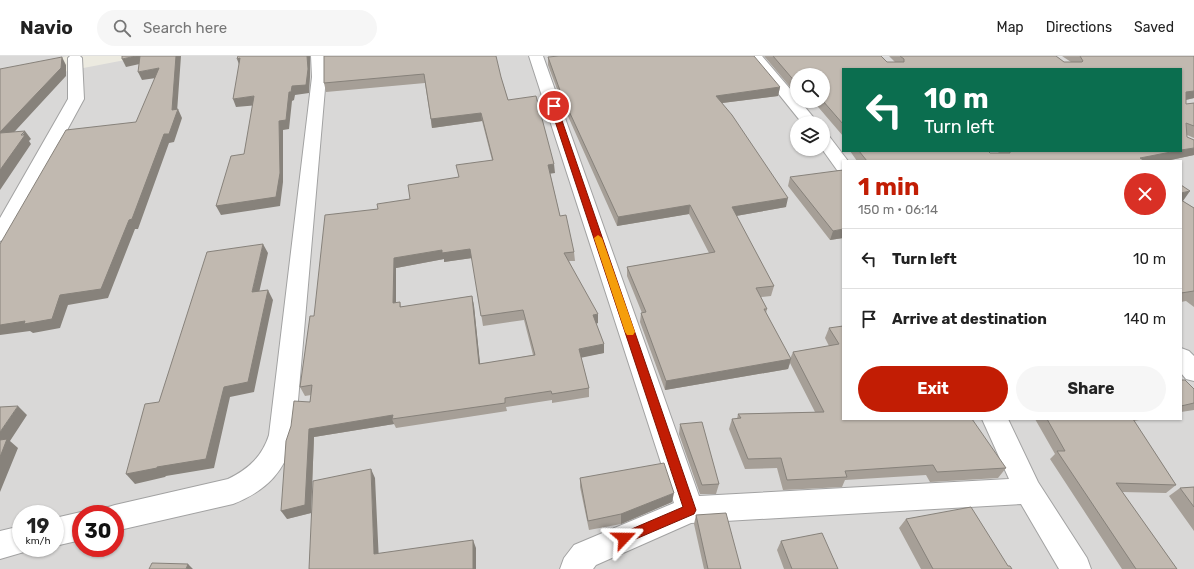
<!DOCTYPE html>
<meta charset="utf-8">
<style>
:root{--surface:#fff;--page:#f6f6f6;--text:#222;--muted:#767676;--line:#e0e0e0;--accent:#c21d04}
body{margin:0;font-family:Rubik,sans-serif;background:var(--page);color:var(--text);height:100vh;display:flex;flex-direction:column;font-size:15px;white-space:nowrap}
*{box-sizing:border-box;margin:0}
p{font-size:13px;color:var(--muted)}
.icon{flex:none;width:22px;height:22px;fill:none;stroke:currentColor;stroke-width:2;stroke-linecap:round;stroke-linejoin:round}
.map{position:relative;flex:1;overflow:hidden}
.panel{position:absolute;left:842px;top:104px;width:340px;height:260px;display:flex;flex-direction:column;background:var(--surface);border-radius:0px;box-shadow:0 1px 3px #0004}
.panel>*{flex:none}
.hud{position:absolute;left:842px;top:12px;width:340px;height:84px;border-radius:0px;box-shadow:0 1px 3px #0004;background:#0b6e4f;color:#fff;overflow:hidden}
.controls{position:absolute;left:790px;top:12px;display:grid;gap:8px}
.controls a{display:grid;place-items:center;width:40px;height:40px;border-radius:50%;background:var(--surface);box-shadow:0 1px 3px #0004;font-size:20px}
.speed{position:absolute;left:12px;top:449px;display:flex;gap:8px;font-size:20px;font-weight:700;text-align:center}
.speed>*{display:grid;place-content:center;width:52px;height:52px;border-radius:50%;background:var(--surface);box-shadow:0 1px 3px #0004;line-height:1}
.speed small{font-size:10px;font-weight:400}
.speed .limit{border:6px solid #d22;background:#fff;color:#111}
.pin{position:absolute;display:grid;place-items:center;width:34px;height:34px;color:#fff;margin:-17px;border:2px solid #fff;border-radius:50%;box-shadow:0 1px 4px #0007}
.me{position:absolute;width:44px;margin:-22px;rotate:67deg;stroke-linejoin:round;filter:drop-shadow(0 0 3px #0008)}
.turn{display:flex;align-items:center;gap:14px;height:84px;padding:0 16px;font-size:18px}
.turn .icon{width:52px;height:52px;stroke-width:2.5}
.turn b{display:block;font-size:28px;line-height:34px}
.round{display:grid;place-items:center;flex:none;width:42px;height:42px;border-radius:21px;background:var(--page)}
.head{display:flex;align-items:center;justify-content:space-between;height:68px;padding:0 16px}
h1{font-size:24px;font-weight:700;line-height:30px;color:var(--accent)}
.cta{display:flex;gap:8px;margin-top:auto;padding:8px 16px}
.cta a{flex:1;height:46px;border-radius:24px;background:var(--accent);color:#fff;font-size:16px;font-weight:700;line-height:46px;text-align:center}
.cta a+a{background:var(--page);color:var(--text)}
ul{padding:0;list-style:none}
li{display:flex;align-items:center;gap:12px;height:60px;padding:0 16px;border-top:1px solid var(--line)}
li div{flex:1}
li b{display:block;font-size:15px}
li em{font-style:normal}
header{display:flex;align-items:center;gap:24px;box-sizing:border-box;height:56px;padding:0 20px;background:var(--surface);border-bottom:1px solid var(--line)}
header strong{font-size:19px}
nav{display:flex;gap:22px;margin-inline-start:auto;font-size:14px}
.search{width:280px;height:36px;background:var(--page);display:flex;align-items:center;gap:10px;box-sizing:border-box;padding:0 14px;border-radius:22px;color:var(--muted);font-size:15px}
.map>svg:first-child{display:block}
.residential{fill:#d9d8d7;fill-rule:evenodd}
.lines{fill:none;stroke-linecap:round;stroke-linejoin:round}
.minor-casing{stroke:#a2a2a2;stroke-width:2}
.minor{fill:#fff;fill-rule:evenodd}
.wall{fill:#a69f97;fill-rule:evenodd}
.shaded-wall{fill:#87827b}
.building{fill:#c1b9b0;stroke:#87827b;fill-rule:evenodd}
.route{fill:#c21d04;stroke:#7e1303}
.slow{fill:#f59e0b}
</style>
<header>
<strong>Navio</strong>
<div class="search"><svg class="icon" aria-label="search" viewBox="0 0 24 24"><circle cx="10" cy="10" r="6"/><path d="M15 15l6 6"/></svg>Search here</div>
<nav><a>Map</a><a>Directions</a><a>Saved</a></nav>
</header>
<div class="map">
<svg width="1194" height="513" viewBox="0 0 1194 513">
<rect width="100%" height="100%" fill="#eceae0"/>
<path class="residential" d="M0 0H68L0 13Z
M146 0H1194V513H0V28ZM843 13H1181V95H843ZM797 19H823V45H797ZM797 67H823V93H797ZM843 105H1181V363H843ZM21 458H55V492H21ZM81 458H115V492H81Z"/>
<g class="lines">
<defs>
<path id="minor" d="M70 0H80L82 2 84 43 10 179 7 183 0 185V162L68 43V2Z
M311 0H325L326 21 295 379C285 415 268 434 233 448L115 475V458H102L105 452 115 449 228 423C248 413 262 401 269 379L312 21Z
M529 0H543L699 440 1009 423 982 363H1008L1038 426 1087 502 1091 513H1059L1021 448 691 467 596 509 593 513H560L564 502 574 489 674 447Z
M748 0H762L797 41V45H800L818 67H802Z
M823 78 829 80 848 105H843V115L837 114 822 93Z
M1181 292 1189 295 1194 300V325L1186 323 1181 317Z
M81 456 85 458H81V484L55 490V462Z
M21 470V492H32L31 494 0 503V475Z"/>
</defs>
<use href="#minor" class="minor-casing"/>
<use href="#minor" class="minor"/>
</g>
<path class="wall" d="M324 0 501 21 508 44 555 117H550L560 160 574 196 575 205H569L598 267 596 268 604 288V297L581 301 589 332V341L552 347V344L506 351 507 355 396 372 394 368 314 381 311 457 287 463 310 346 311 339 305 340 300 331 314 260 378 153 410 143 458 122 492 104 482 65 432 72 425 27 326 36 324 27ZM472 202 483 270 524 264 533 299 480 308 474 250 472 240 401 251 400 246 396 247V212L444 203V206Z
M764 0H881L887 6H895L889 0H1056L1064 6H1071L1062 0H1194V42L1186 44V48L1194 47V82L1187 79V81L1194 99 1166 105H857L850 95H988L990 97H999L997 95H1181L843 13V80L813 45H823V19H797V38H796Z
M548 1 780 31 778 40 722 47 786 151 736 160 774 230 771 240 761 241 767 253 766 257 790 303 793 296 829 290 825 282 829 272 1006 412 998 422 930 426 926 419 845 424 842 431 783 434 777 412 745 413 729 373 732 363H737L738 358 815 356 790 307 788 313 665 334 640 266 641 257H642L627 220V211L709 197 689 158 617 170 563 49 548 9Z
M790 121 843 182 830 184 788 130Z
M1181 129 1183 145 1194 152V251L1186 245 1181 246Z
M1181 324 1194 333V354L1181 356Z
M1035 363H1145L1134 365 1176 429 1166 437 1122 436 1177 513H1122L1050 403 1055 398Z
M680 368 719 428 716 438H700L679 378Z
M580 422 672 446 621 468 589 474 580 431Z
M1194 431V475L1169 440 1180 432Z
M696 459 741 513H704L694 468Z
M906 463 1008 510 1012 513H921L899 472Z
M781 485 838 513H784L777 494Z"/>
<path class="shaded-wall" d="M136 0H141L144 7 126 11 122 3Z
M176 0H181L177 56 178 53 182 62 174 86 169 87 138 173H135L108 242 68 249 60 272 33 277 30 275 0 279V269L60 239Z
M307 0H310V21L309 37 295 39 294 44 292 45 289 73 283 74V126L280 150 221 159 216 150 279 65 289 36Z
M62 1 66 9V20L5 86 0 80V76Z
M240 2V11L237 3Z
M159 12 163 21 142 24 138 16Z
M780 31 778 40 714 48 716 40Z
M1194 35V42L1181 45 1186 36Z
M254 40 258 49 236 51 233 43Z
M481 57 482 65 432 72 431 63Z
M25 75 31 83 29 85 31 88 0 134V114Z
M1194 92V99L1166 105H1138L1140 102 1176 95H1181V94Z
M554 108 555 117 548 118V109Z
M1190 135 1183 145H1181V137Z
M788 142 786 151 730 161 732 151Z
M690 149 689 158 617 170 618 161Z
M843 173V182L830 184 833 175Z
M263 188 268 197 257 246 252 236Z
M470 193 472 202 444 206V203L396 212V256L393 247 394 202 442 194Z
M268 234 273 244 254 336 230 341 214 412 166 420 165 421 135 428 126 418 157 411 224 331Z
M472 240 474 250 481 317 479 308Z
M598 258V267L593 268V259Z
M604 288V297L580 302 579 293Z
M791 303 788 313 665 334 666 325Z
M18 350 27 359 10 385 18 392 0 436V376Z
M393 359 392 363 394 368 314 381 311 457 287 463 281 455 309 373Z
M371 413 375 422 379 506 374 498Z
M674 437 672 446 621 468V458Z
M473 484 476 492V513H473Z
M188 508 193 513H186Z"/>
<path class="building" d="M122 0H136L122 3Z
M140 0H176L172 54 178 53 169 78H164L132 163 129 164 101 233 60 239 52 263 24 268 25 265 0 269V188L66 74 136 66 159 12 138 16Z
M238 0H307L308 13 306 29 292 30 291 36H289L286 64 279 65 280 117 276 141 216 150 231 100 244 98 254 40 233 43 240 2 237 3Z
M324 0H496L501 21 508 44 536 40 554 108 548 109 560 160 566 159 574 196 564 197 598 258 593 259 604 288 579 293 589 332 552 338 551 335 505 342V347L392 363 393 359 309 373 305 449 281 455 286 385 291 370 294 345 310 346 312 329 300 331 310 260H314L325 159 378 153 377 148 410 143 408 129 459 121 456 109 493 104 481 57 431 63 424 18 324 27ZM470 193 481 260 523 254 535 299 479 308 472 240 400 251V246L393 247 394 202 442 194V197Z
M559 0H754L780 31 716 40 732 59 788 142 732 151 774 230 756 232 767 253H764L791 303 666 325 641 257 646 256 627 211 715 196 690 149 618 161 562 40 548 1Z
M773 0H881L887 6H904V3L900 0H1056L1064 6H1082L1083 5 1080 0H1194V35L1186 36V48L1194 47V70L1186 67 1187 81 1194 84V92L1181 94V13H843V68L823 45V19H797V28Z
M62 1 61 12 0 76V13Z
M25 75 21 79H25L0 114V77Z
M859 95H988L990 97H1010V95H1176L1140 102 1145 105H867Z
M843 114V173L833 175 790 121Z
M1181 129 1190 135 1181 137Z
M1181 144 1194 152V235L1181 237Z
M263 188 252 236 268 234 248 326 224 331 206 403 157 411V412L126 418 145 348 159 346 207 196Z
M843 270V363H972L1006 412 937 416 933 409 845 415 847 421 787 424 781 402 748 403 732 363 741 362 738 358 824 356 793 296 839 288 829 272Z
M1181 324H1185L1194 333V347L1181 350Z
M18 350 0 376V351Z
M1047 363H1133L1176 429 1116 427 1177 513H1136L1057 395H1065Z
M702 366 719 428 702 429 680 368Z
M7 383 0 401V384Z
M664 407 674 437 621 458 588 465 580 422Z
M371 413 374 498 473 484V513H309L313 425Z
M1194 431V451L1180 432Z
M971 451 1008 510H1010L1012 513H933L906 463Z
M726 457 741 513H708L696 459Z
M822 477 838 513H792L781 485Z
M152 507 188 508 186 513H149Z"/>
<path class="route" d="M551 49 557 50 696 454 694 458 624 488 620 486 618 482 620 478 683 451 550 50Z"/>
<path class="slow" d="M598 179 602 182 635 276 633 279H627L625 276 594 182Z"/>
</svg>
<div class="controls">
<a><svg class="icon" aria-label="search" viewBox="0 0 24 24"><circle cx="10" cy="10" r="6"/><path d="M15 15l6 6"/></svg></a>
<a><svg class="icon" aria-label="layers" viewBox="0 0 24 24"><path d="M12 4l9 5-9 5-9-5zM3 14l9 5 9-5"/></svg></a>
</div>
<div class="speed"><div>19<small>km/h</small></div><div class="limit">30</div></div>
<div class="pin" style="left:554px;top:50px;background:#d93025"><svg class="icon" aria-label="arrive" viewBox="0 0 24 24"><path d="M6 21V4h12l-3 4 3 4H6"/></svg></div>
<svg class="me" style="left:624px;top:482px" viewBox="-20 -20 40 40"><path d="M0-17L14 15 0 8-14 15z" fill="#c21d04" stroke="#fff" stroke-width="4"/></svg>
<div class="hud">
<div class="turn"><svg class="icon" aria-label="left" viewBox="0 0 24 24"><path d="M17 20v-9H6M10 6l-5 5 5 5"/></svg><div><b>10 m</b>Turn left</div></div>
</div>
<section class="panel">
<div class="head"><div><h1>1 min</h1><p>150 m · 06:14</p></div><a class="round" style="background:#d93025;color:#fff"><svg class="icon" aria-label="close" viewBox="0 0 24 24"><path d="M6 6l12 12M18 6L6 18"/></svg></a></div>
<ul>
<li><svg class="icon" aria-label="left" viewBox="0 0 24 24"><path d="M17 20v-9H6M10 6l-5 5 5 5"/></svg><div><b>Turn left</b></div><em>10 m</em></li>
<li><svg class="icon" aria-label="arrive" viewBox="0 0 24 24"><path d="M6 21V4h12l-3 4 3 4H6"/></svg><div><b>Arrive at destination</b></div><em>140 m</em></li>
</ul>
<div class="cta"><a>Exit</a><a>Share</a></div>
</section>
</div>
